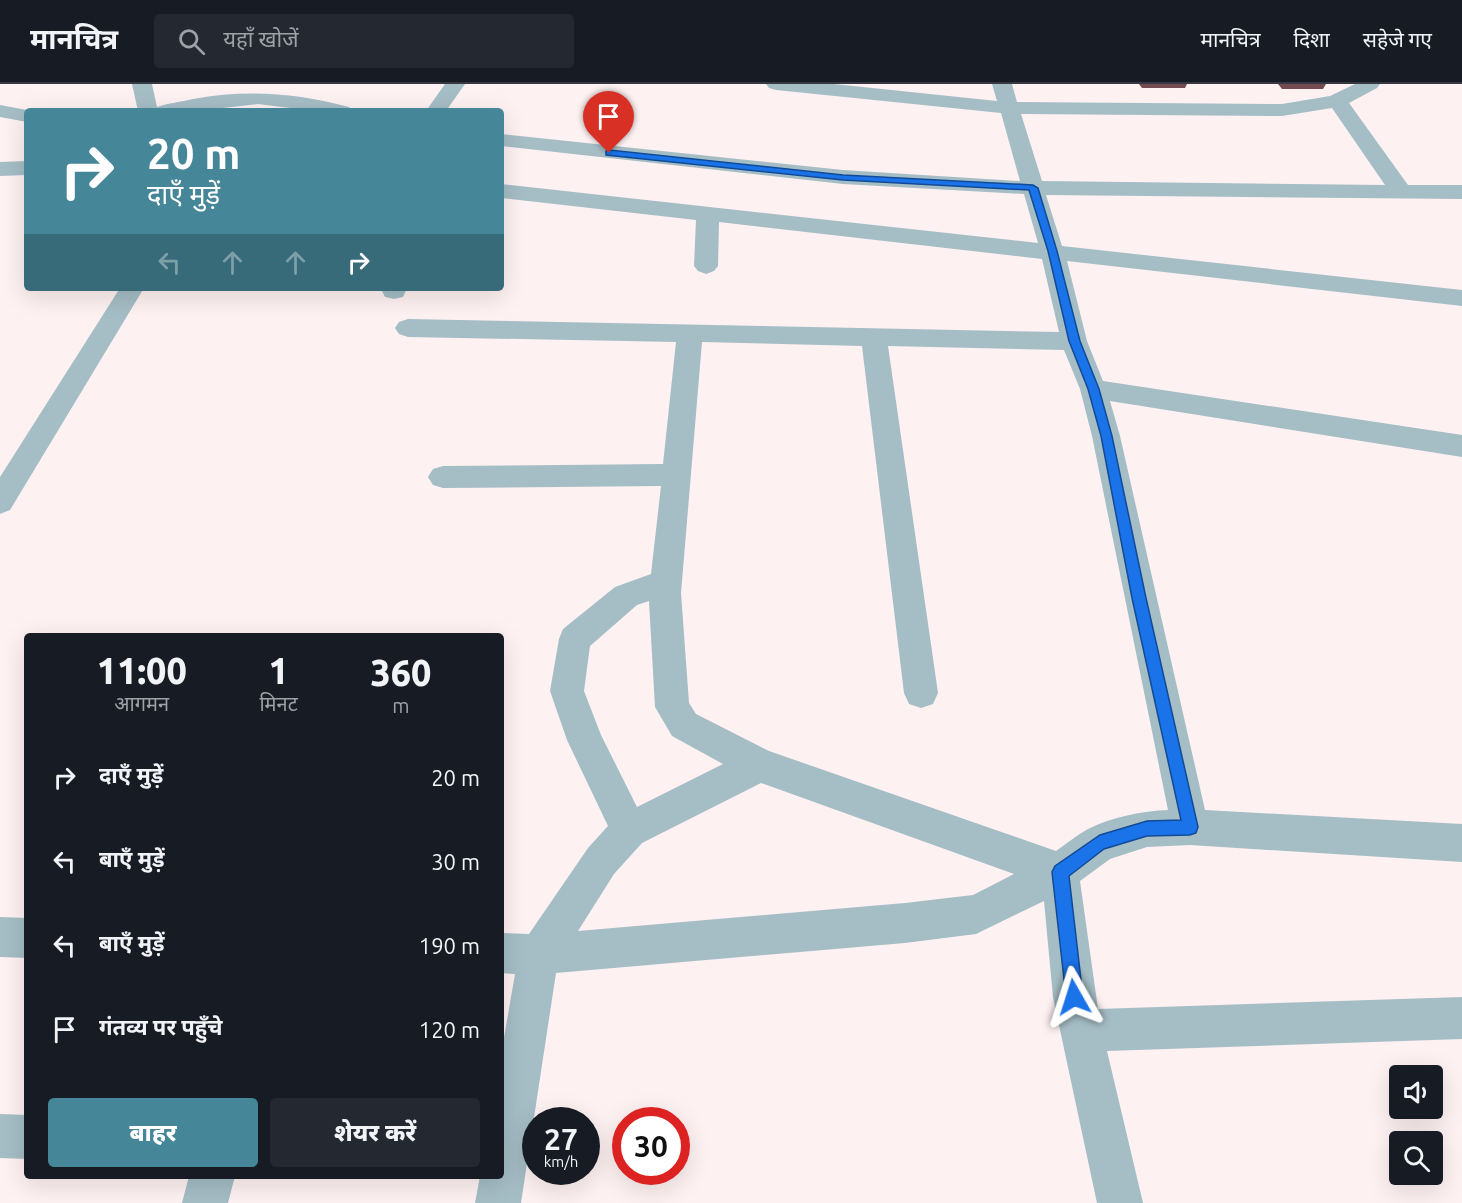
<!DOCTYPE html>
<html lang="hi">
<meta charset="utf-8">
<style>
:root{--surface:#171b24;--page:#242831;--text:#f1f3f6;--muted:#9ea1a6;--line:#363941;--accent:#468699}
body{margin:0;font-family:Ubuntu,"Noto Sans Devanagari",sans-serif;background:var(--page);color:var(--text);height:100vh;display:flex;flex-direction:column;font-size:22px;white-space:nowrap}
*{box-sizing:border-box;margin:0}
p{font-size:20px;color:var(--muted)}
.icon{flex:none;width:33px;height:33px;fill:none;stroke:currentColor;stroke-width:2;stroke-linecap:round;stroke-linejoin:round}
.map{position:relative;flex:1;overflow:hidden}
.details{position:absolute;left:24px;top:549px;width:480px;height:546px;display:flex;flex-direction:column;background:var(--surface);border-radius:6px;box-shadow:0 6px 24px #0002}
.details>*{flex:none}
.guide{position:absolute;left:24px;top:24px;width:480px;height:183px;border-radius:6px;box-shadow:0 6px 24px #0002;background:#468699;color:#fff;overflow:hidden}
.fabs{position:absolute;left:1389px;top:981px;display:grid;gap:12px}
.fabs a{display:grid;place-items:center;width:54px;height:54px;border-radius:6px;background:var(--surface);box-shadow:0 6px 24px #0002;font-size:30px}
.speed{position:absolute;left:522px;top:1023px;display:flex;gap:12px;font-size:30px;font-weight:700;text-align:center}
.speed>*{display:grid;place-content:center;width:78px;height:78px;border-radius:50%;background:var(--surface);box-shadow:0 6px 24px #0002;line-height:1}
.speed small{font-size:15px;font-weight:400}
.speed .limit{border:9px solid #d22;background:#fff;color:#111}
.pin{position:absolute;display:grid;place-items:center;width:51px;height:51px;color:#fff;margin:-62px -26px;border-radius:50% 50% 50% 0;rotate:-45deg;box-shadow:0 0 6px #0007}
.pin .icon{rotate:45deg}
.me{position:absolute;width:66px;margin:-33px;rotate:354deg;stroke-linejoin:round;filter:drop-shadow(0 0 4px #0008)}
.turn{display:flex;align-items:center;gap:21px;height:126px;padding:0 24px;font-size:27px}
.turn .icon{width:78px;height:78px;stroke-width:2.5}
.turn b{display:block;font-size:42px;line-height:51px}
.lanes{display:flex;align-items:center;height:57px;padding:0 24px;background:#0003;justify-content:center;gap:30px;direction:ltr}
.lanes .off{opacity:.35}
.eta{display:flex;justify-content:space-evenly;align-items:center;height:102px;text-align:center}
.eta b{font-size:36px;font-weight:800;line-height:42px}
.primary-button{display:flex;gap:12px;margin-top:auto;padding:12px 24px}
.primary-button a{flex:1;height:69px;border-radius:6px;background:var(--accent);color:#fff;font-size:24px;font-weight:800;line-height:69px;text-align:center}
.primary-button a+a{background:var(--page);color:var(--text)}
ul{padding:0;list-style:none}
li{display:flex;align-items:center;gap:18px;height:84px;padding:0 24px}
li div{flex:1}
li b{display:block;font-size:22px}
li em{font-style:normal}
header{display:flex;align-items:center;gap:36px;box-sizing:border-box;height:84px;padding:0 30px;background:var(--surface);border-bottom:2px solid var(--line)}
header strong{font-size:28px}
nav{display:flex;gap:33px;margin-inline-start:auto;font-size:21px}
.search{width:420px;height:54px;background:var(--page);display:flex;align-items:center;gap:15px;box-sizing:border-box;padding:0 21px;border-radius:6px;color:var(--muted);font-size:22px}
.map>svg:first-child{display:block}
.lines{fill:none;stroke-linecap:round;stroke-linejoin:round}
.minor{fill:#a5bdc5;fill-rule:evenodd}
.wall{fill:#744b50}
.route{fill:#1a73e8;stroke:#114b97;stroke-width:1.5}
</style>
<header>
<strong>मानचित्र</strong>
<div class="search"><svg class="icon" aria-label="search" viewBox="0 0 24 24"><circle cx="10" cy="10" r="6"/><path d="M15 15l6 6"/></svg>यहाँ खोजें</div>
<nav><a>मानचित्र</a><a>दिशा</a><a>सहेजे गए</a></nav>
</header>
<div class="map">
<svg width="1462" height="1119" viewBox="0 0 1462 1119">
<rect width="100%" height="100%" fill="#fef1f2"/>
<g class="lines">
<path class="minor" d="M132 0H152L157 23C168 19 181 18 193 15 247 5 296 9 349 23L352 27H314L258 20 196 27H138Z
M445 0H465L446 27H426Z
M766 0H834L997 17 992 0H1012L1017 18 1282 20 1330 12 1355 0H1380L1377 4 1349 19 1408 101H1462V115L1046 111 1062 162 1462 206V222L1067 177 1087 257 1103 297 1462 351V373L1110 317 1120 352 1205 726 1462 740V778L1190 761 1147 763 1110 775 1080 797 1098 925 1462 913V955L1107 967 1143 1119H1097L1053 913 1044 817 976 850 905 859 556 889 521 1119H475L480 1092H501V971L515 890 501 889V849L529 850 588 764 608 742 567 656 550 607 559 555 563 545 615 503 651 490 661 402 443 404 433 401 428 393 433 385 443 382 663 380 676 258 408 253 399 250 395 244 399 238 408 235 1059 248 1042 175 719 138 718 182 714 187 706 190 698 187 694 182 696 136 501 114V100L1038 159 1024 110 843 100 501 62V50L843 86 1020 97 1001 29 776 6 769 4ZM1332 24 1385 101 1042 97 1021 30 1282 32ZM702 258 862 262 904 609 909 620 921 624 933 620 938 609 888 262 1064 266 1080 305 1092 352 1168 726C1142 727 1112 733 1088 745 1077 751 1066 760 1056 767L769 667 696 630 689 619 681 509ZM649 517 655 623 672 652 723 680 637 723 601 651 584 607 590 562 637 521ZM761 699 1014 790 973 811 905 819 578 847 614 790 642 759Z
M0 21 32 27H27V38L0 33Z
M27 77V91L0 92V78Z
M120 204H144L10 426 0 430V393Z
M383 204H407L403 213 394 215 385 213 382 207Z
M0 833 27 834V874L0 873Z
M0 1030 27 1031V1075L0 1074Z
M189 1092H235L228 1119H182Z"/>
</g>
<path class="wall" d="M1139 0H1187L1185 4H1142Z
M1278 0H1326L1323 5H1282Z"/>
<path class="route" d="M609 66 843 91 1033 101 1038 104 1057 167 1080 257 1099 305 1112 352 1146 514 1198 743 1196 749 1190 751 1147 752 1104 765 1069 792 1083 913 1080 919 1074 921 1068 919 1066 913 1052 788 1055 782 1100 751 1147 737 1181 736 1132 514 1101 352 1088 305 1069 257 1048 167 1029 106 843 96 606 71V67Z"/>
</svg>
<div class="fabs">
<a><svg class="icon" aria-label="sound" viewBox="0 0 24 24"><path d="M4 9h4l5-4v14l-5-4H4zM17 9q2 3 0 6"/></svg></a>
<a><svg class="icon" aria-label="search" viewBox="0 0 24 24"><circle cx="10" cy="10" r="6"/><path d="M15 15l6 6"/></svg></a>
</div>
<div class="speed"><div>27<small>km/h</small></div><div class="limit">30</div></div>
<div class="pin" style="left:609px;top:69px;background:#d93025"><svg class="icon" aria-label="arrive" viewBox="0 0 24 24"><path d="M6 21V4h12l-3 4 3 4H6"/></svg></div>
<svg class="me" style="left:1074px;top:913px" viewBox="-20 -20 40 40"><path d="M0-17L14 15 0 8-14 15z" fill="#1a73e8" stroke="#fff" stroke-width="4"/></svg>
<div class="guide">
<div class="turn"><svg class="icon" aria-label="right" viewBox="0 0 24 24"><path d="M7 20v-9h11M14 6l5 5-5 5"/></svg><div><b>20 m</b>दाएँ मुड़ें</div></div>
<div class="lanes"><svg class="icon off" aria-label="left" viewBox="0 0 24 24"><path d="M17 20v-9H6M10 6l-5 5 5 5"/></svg><svg class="icon off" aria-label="ahead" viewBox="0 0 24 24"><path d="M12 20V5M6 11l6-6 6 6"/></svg><svg class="icon off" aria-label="ahead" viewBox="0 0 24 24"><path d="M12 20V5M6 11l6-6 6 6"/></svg><svg class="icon" aria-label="right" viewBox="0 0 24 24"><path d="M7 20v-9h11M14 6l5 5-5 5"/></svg></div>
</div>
<section class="details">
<div class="eta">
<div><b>11:00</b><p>आगमन</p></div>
<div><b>1</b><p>मिनट</p></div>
<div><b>360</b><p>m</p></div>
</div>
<ul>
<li><svg class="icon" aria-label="right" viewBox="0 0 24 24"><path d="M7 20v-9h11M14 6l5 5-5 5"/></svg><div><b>दाएँ मुड़ें</b></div><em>20 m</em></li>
<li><svg class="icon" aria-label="left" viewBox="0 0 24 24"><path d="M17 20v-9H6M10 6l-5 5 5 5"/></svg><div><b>बाएँ मुड़ें</b></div><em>30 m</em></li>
<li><svg class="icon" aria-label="left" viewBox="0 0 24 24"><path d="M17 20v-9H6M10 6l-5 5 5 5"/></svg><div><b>बाएँ मुड़ें</b></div><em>190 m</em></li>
<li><svg class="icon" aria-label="arrive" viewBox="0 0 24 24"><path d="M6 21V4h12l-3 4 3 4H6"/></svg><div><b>गंतव्य पर पहुँचे</b></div><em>120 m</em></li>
</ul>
<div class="primary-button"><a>बाहर</a><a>शेयर करें</a></div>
</section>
</div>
